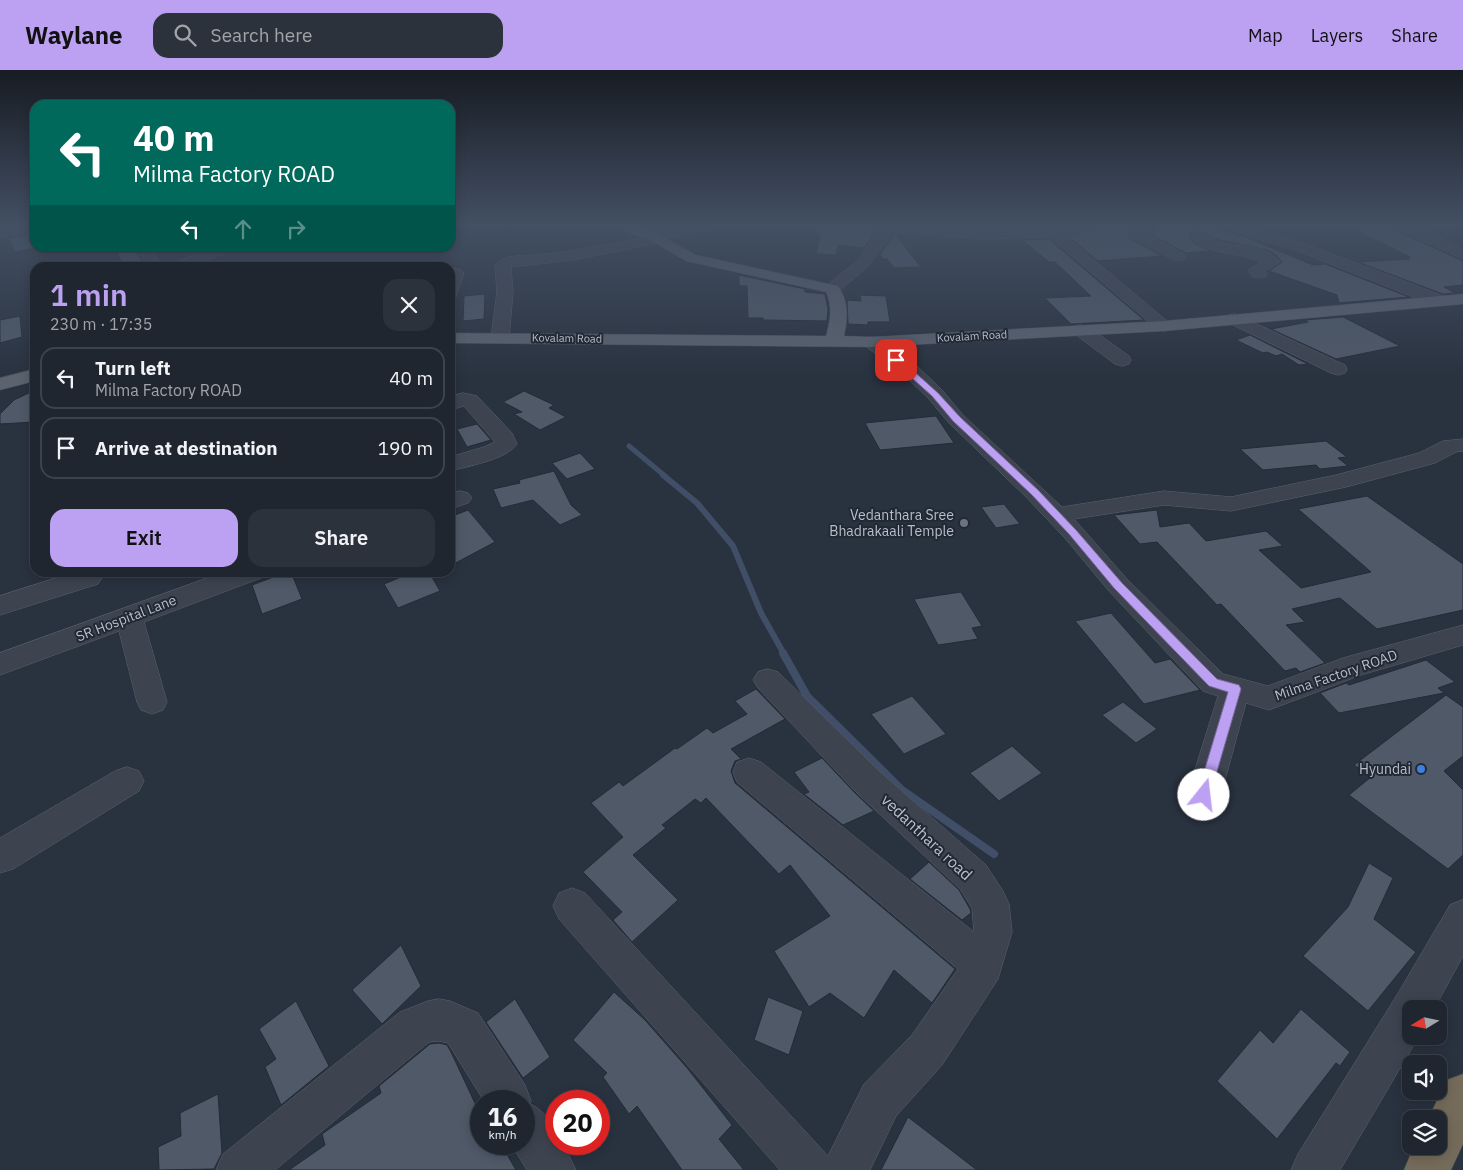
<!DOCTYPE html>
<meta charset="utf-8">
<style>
:root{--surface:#1f262f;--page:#2c323b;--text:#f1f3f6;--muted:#a1a5aa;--line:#3c434b;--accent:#bca0f2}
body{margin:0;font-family:"IBM Plex Sans",sans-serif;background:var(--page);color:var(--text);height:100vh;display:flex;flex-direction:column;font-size:19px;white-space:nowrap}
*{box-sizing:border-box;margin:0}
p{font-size:16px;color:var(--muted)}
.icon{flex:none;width:28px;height:28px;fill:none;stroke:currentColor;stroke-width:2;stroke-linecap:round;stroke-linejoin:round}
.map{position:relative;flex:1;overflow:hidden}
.panel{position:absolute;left:30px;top:192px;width:425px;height:315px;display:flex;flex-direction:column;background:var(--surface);border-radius:15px;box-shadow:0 2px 12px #0003,0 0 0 1px var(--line)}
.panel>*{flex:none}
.hud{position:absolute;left:30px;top:30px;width:425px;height:152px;border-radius:15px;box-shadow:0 2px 12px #0003,0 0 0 1px var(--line);background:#00695c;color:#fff;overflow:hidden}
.needle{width:32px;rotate:260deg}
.fabs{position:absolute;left:1402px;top:930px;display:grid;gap:10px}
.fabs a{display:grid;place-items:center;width:45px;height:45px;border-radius:10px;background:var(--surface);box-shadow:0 2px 12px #0003,0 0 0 1px var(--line);font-size:25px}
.speed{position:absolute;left:470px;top:1020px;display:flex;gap:10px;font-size:25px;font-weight:700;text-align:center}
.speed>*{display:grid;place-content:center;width:65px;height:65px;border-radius:50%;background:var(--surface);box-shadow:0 2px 12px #0003,0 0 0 1px var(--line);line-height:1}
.speed small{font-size:12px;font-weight:400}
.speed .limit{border:8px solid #d22;background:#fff;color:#111}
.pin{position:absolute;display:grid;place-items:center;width:42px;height:42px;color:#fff;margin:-21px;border-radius:10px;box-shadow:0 2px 8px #0006}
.me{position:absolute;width:55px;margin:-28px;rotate:16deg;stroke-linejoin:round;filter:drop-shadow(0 0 4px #0008)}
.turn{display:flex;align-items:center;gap:18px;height:105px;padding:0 20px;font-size:22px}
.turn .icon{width:65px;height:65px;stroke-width:2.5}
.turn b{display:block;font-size:35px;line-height:42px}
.lanes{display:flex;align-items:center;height:48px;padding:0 20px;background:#0003;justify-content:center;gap:25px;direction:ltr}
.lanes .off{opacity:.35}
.round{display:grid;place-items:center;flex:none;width:52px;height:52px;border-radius:15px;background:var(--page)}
.headline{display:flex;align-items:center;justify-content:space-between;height:85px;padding:0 20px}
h1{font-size:30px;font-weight:600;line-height:38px;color:var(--accent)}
.primary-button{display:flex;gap:10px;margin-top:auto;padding:10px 20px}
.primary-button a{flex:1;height:58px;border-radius:15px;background:var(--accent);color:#111;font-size:20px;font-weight:600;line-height:58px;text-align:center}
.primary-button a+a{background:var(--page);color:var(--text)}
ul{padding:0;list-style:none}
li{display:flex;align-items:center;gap:15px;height:62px;margin:0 10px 8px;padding:0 10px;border:2px solid var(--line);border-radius:15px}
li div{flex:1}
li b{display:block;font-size:19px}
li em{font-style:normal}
header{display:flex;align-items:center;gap:30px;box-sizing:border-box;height:70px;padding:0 25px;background:var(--accent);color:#111}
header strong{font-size:24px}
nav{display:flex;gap:28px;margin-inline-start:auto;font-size:18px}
.search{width:350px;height:45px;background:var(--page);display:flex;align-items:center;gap:12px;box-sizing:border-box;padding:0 18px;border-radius:15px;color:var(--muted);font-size:19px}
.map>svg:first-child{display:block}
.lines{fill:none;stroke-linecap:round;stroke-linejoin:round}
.stream-far2{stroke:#404f67;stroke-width:5}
.stream-far1{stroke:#404f67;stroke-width:6}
.stream{stroke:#404f67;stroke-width:8}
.building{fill:#4f5968;stroke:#232b37}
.minor-casing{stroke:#5a626d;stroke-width:1}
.major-casing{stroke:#464d59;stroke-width:1}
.highway-casing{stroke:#474f5a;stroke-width:1}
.minor{fill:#3d4450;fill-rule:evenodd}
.major{fill:#5b636f;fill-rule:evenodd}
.highway{fill:#756b5a;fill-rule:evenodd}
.route{fill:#bca0f2;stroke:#7a689d}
.worship-dot{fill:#6b7280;stroke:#212935;stroke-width:2}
.shop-dot{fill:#3f7fe0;stroke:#212935;stroke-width:2}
.labels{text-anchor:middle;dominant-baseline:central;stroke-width:4;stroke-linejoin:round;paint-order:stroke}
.far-street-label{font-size:11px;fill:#b9bfca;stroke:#212935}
.poi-label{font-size:14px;fill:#b9bfca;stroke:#212935;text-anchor:end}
.street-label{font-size:14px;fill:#b9bfca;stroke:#212935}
.near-street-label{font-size:16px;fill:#b9bfca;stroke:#212935}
</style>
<header>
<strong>Waylane</strong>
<div class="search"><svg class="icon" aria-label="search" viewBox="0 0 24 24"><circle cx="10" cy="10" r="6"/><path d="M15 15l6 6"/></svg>Search here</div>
<nav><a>Map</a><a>Layers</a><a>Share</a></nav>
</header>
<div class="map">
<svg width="1463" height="1100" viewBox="0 0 1463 1100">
<rect width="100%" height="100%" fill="#29323f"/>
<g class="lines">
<path class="stream-far2" d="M629 376 665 406"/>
<path class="stream-far1" d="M663 405 697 433 733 476 761 543 784 584"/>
<path class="stream" d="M783 583 807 626 902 720 994 784"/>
</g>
<path class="building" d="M811 155H881L864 178 838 175 836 185 816 184 820 166Z
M1094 155H1132L1134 158 1127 164 1129 168 1162 186 1098 191 1068 166 1090 160Z
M1155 155H1219L1222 160 1248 168 1313 195 1325 194 1409 227 1339 233 1337 225 1269 201 1282 192 1276 185 1268 180 1220 170 1197 160 1190 162 1189 167 1196 174 1210 181 1186 183 1151 164 1157 159Z
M1345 155H1392L1395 160 1463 191V215L1444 217 1455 223 1443 224 1358 192 1410 189 1407 187H1410Z
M35 163V178L15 182 8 168Z
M895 164 921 197 894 198 887 189H882L880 184Z
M1049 169 1144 250 1071 254 1045 228 1091 226 1055 192H1049L1022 170Z
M115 178H134L142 190 143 198H124Z
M739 205 805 219V222L825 224 828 239 827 251 763 250V248H748L747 216H739Z
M485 224 484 249 463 251 464 226Z
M860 225 886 226 890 252H868V255L848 254 847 230 861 231Z
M20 246 22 267 0 273V250Z
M1343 247 1400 276 1336 289 1271 259 1308 252 1305 250Z
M1250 265 1308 294 1299 295 1282 284 1276 286 1267 282 1263 283 1236 270Z
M35 320V352L0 354V344L14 330Z
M524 321 554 335 549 338 566 347 540 360 514 344 522 342 503 332Z
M936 346 954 373 880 380 865 353Z
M477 354 491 370 467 377 457 359Z
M1326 371 1347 387 1338 388 1348 396 1320 399 1316 395 1263 400 1240 379Z
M580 383 595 399 567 409 552 393Z
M554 401 571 435 582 445 560 455 533 430 501 438 493 419 520 413 519 410Z
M1367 426 1463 494V540L1377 559 1340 528 1292 539 1305 552 1286 555 1325 593 1300 602 1296 598 1285 601 1221 534 1217 535 1157 472 1140 474 1114 445 1157 440 1160 457 1189 453 1206 471 1266 461 1283 476 1259 480 1301 518 1371 502 1298 439Z
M1004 434 1020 454 996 458 981 437Z
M468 440 495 472 450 496V447Z
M287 502H291L302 529 262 544 252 515Z
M413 502H429L440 521 398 538 384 514Z
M961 522 982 556 972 558 978 569 938 575 914 529Z
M1111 543 1155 593 1170 589 1200 620 1144 634 1075 551Z
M1426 590 1455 612 1438 618 1444 623 1339 643 1320 623 1346 613 1349 615Z
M756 619 785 649 731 679 741 689 735 691 731 701 735 713 955 899 932 933 894 900 864 948 830 923 809 937 774 881 830 846 790 795 779 804 706 728 701 733 695 729 662 755 666 758 633 785 678 830 632 872 613 850 622 842 583 802 623 767 591 733 619 712 623 716 675 678 677 679 707 658 713 663 747 644 735 631Z
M1446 625 1463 637V686L1444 701 1463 720V785L1448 799 1349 725 1371 707 1354 695Z
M912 626 946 664 904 684 871 644Z
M1123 632 1157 659 1136 673 1102 645Z
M1012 676 1042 703 999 731 970 703Z
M822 688 855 723 874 741 843 755 804 724 809 722 794 702Z
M929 792 959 820 970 839 971 843 962 850 910 809Z
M1369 793 1393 808 1374 849 1416 882 1368 941 1303 886 1348 837Z
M401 875 421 916 382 954 352 920Z
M614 922 645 950 688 999 732 1055 719 1069 744 1100H682L637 1036 629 1044 603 1007 607 1003 573 970Z
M768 927 803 941 789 985 754 970Z
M515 929 550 987 523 1008 486 952Z
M296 931 329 996 281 1035 265 997 276 989 259 959Z
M1301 939 1350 982 1340 996 1336 993 1277 1069 1217 1011 1260 960 1273 973Z
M439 973 447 975 451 982 481 1046V1074H501L516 1100H289L325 1075 322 1064 381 1023 379 1016 430 974Z
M218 1024 222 1083 214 1099 159 1100 158 1077 181 1066 180 1043Z
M908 1047 977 1100H881Z"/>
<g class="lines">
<defs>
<path id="minor" d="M23 155H35V161L0 168V160Z
M690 155H719L712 159 667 168 665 172 660 173 573 190 511 197 513 222 509 268 506 272 500 273 494 272 491 268 497 222 495 195C502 185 521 186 532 185 572 182 610 174 649 167L650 163Z
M883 155 984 161 1053 159 1068 155H1092L1090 158 1064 165 1173 256 1170 260 1164 261 1158 260 1050 167 984 169 894 162 867 197 838 222H826L824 219 826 216 857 191Z
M1134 155 1153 156 1155 159 1147 164 1184 184 1186 187 1184 190H1174L1131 167 1129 164 1137 158Z
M1221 155H1243L1308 175 1446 227 1448 231 1446 235H1434L1298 181 1223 158Z
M1394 155H1412L1463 179V189L1396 158Z
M1197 162C1205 164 1211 169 1219 172 1237 178 1267 174 1280 192L1265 201 1267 204 1265 207H1253L1248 200 1261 192C1240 181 1205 186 1190 166L1192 163Z
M136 178H150L165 198H150Z
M213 178H230L223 184 188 198H166L168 195Z
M456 198 461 200 464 203 456 227 450 229V200Z
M1235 244 1345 295 1347 299 1345 303 1338 305 1331 303 1229 253 1226 249 1229 245Z
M1081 255 1087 256 1129 286 1131 290 1129 294 1122 296 1115 294 1075 264 1072 260 1075 256Z
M871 267 877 268 916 295 942 320 963 345 1062 437 1164 421 1231 427 1336 405 1419 383 1443 371 1463 369V381L1456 382 1435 393 1346 417 1231 441 1164 435 1074 449 1127 509 1223 604 1268 616 1343 588 1463 555V575L1361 605 1269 640 1246 633 1221 725 1216 735 1204 739 1192 735 1187 725 1218 626 1203 621 1109 521 1064 467 1026 427 949 353 928 328 902 303 865 276 862 272 865 268Z
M463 323 477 326 512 363 517 374C506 390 468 396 450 401V387L484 377 495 372 464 336 450 340V327Z
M460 421 468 423 472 428 468 433 450 439V424Z
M75 502H101L102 508 98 514 0 545V526Z
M224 502H265L261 508 144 552 167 632 163 640 152 644 141 640 137 632 119 561 0 605V583Z
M768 599 778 602 880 702 986 795 1003 821 1009 834 1012 862 998 909 942 995 896 1046 870 1100H780L559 849 553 836 559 823 572 818 585 823 828 1086 864 1014 912 965 958 899 737 712 733 702 737 692 749 688 761 692 974 862 972 838 960 819 856 722 758 618 753 610 758 602Z
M127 697 139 701 144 711 139 721 13 799 0 803V768L115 701Z
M1463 830V886L1434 939H1411V966H1419L1340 1100H1291L1298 1084 1397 925 1450 835Z
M439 929 450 931 478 943 525 1015 531 1031 530 1034C545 1040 556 1058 556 1074H563L576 1100H527L511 1074H524V1031H484L448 973 439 971 429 972 275 1100H216L223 1084 400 942 428 931Z"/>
<path id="major" d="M564 155H580L573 159 566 158Z
M614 155H637L651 160 696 185 838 216C849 232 848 248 844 266L871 267 1164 251 1463 224V234L1164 261 871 277 450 273V263L826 266C830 251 833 237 826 222L686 191 650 170 616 158Z
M35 299V311L0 320V308Z"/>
<path id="highway" d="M1463 1004V1074L1451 1100H1404L1414 1076H1439V1049H1428L1447 1010Z"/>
</defs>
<use href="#minor" class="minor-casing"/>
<use href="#major" class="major-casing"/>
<use href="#highway" class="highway-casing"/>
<use href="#minor" class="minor"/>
<use href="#major" class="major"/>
<use href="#highway" class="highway"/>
</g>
<linearGradient id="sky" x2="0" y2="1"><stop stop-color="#171c23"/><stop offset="0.5" stop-color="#434f63"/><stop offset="1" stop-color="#434f63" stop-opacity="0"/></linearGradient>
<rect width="1463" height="309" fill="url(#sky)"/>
<path class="route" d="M893 288H899L938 323 960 347 1038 420 1076 460 1122 513 1217 609 1239 615 1241 619 1209 729 1204 731 1199 729 1197 725 1228 622 1209 616 1114 518 1069 464 1031 424 953 351 932 326 893 291Z"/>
<circle class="worship-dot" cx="964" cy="453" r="5"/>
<circle class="shop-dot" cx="1421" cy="699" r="5"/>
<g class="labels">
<g class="far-street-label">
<text transform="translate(972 266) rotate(-3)">Kovalam Road</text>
<text transform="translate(567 268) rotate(1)">Kovalam Road</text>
</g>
<g class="poi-label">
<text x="954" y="445">Vedanthara Sree<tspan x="954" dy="16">Bhadrakaali Temple</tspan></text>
<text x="1411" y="699">Hyundai</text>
</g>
<g class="street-label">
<text transform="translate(126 548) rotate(-21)">SR Hospital Lane</text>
<text transform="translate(1336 605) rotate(-19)">Milma Factory ROAD</text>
</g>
<g class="near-street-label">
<text transform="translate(927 767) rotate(43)">vedanthara road</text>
</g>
</g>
</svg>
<div class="fabs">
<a><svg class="needle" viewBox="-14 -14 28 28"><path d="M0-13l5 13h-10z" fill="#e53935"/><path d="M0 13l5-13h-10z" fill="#a1a5aa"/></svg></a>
<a><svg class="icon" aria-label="sound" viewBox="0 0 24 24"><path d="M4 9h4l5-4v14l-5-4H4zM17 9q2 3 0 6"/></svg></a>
<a><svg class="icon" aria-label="layers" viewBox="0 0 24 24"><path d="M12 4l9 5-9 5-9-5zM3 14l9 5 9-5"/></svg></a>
</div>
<div class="speed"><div>16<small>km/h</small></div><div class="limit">20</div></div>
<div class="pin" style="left:896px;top:290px;background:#d93025"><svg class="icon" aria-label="arrive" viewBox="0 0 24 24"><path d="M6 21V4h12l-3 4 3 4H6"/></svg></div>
<svg class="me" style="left:1204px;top:725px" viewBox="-20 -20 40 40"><circle r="19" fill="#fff"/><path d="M0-13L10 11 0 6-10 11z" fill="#bca0f2"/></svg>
<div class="hud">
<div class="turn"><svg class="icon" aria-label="left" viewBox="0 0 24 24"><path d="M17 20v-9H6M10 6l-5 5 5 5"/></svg><div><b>40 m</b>Milma Factory ROAD</div></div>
<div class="lanes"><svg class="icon" aria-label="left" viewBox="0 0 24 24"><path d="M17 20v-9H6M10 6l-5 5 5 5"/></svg><svg class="icon off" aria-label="ahead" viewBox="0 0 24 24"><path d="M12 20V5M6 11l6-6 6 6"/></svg><svg class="icon off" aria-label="right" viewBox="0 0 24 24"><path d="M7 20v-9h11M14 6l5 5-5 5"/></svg></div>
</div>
<section class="panel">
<div class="headline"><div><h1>1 min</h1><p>230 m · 17:35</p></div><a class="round"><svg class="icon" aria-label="close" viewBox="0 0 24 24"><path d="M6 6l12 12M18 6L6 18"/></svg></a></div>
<ul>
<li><svg class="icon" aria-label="left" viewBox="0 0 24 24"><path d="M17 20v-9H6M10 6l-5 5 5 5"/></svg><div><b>Turn left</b><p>Milma Factory ROAD</p></div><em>40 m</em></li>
<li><svg class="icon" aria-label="arrive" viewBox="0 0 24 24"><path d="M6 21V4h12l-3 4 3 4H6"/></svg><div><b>Arrive at destination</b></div><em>190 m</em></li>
</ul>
<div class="primary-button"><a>Exit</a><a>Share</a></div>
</section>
</div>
